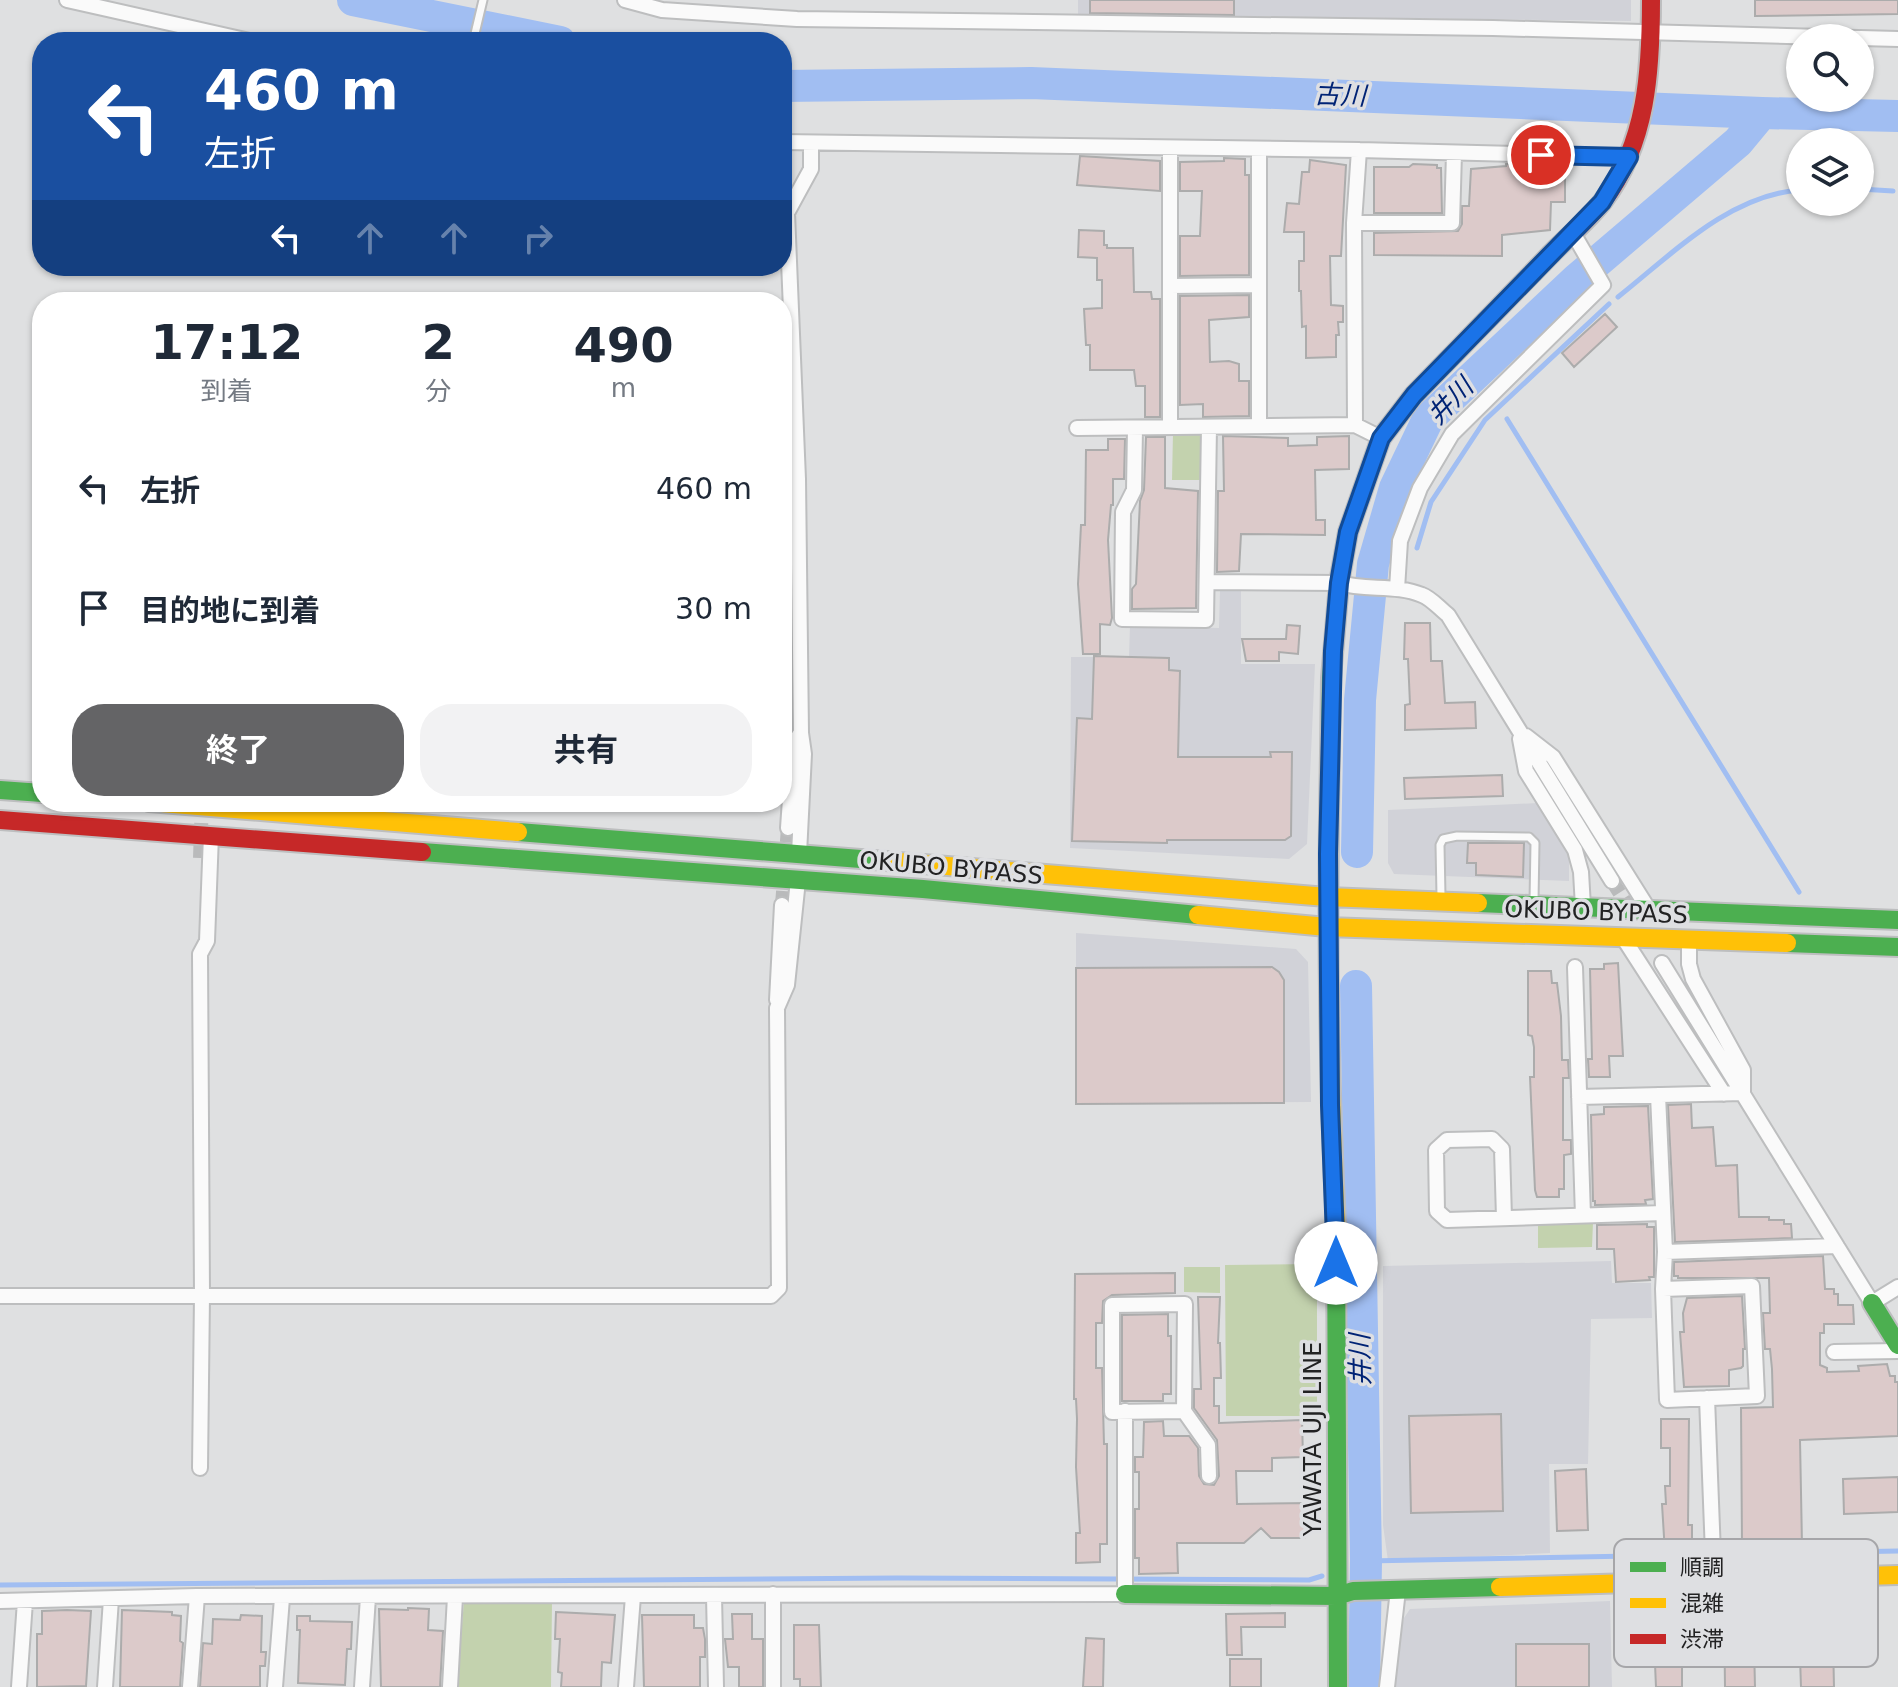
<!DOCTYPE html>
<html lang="ja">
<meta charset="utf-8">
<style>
:root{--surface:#fff;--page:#f2f2f3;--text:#1f2937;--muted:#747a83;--accent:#646466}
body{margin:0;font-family:"DejaVu Sans","Noto Sans JP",sans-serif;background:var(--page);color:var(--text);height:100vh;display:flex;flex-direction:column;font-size:30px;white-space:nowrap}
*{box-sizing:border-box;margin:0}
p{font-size:26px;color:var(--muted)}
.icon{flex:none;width:44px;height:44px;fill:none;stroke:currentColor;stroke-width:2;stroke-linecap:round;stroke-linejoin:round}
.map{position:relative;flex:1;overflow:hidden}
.details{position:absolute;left:32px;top:292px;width:760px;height:520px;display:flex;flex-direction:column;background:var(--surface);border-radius:32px;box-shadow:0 2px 6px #0004}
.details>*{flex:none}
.top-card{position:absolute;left:32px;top:32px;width:760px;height:244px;border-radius:32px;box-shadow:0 2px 6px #0004;background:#1a4fa0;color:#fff;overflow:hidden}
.controls{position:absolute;left:1786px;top:24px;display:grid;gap:16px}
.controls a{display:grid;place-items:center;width:88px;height:88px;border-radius:50%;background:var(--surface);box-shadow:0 2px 6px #0004;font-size:40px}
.pin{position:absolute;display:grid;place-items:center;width:68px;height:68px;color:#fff;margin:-34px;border:4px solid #fff;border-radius:50%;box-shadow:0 2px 8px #0007}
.me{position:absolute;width:88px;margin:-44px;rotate:0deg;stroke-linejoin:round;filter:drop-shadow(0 0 6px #0008)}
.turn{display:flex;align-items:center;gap:28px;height:168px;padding:0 40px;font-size:36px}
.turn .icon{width:104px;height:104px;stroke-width:2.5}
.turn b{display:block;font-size:56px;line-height:68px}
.lanes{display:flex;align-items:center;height:76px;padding:0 40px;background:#0003;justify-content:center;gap:40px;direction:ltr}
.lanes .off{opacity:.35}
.eta{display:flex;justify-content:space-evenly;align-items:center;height:136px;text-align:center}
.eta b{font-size:48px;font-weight:700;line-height:56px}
.button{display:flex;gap:16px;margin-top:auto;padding:16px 40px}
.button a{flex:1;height:92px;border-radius:32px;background:var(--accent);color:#fff;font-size:32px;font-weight:700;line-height:92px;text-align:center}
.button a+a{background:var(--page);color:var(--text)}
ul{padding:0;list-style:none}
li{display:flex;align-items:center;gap:24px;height:120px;padding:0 40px}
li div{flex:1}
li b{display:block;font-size:30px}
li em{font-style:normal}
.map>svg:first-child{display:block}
.built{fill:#d1d2d8}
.green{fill:#c3d2ae}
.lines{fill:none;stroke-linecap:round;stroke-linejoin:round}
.stream{stroke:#a1bef2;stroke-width:5}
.river{stroke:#a1bef2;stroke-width:32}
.building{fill:#dccaca;stroke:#acacac;stroke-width:2}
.street-tunnel{stroke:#b9babb;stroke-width:14;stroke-dasharray:14 7;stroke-linecap:butt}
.lane-casing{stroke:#bdbebf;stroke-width:11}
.street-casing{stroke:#bdbebf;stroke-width:18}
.fast-casing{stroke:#bdbebf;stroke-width:22}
.slow-casing{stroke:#bdbebf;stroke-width:22}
.jam-casing{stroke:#bdbebf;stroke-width:22}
.lane{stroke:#fafafa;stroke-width:7}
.street{stroke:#fafafa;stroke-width:14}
.fast{stroke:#4caf50;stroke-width:18}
.slow{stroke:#ffc107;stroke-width:18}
.jam{stroke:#c62828;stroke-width:18}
.route-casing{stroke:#114b97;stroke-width:20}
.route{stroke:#1a73e8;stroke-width:14}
.labels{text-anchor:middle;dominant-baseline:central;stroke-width:7;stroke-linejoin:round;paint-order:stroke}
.street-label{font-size:24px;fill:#222223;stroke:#dedfe2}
.water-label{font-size:26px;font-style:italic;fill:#002375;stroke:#dedfe2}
.key{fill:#dedfe2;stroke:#a6a6a9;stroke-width:2}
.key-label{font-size:22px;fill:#222223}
</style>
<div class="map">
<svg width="1898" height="1687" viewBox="0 0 1898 1687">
<rect width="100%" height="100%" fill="#dfe0e1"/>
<path class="built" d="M1078 0H1631V21L1078 14Z
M1241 590V664H1315L1307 844 1289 859 1070 848 1071 657H1129L1130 626 1219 628 1220 591Z
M1538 803 1569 857V881L1394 874 1388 863V810Z
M1076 933 1296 949 1308 962 1311 1102 1076 1104Z
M1611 1261 1612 1283H1651L1652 1318 1591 1319 1588 1464H1549L1550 1553 1388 1561 1383 1525V1266Z
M1610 1601 1612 1687H1394L1395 1662 1404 1618 1410 1609Z"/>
<path class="green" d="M1173 433H1204L1202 480H1172Z
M1593 1222 1592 1247 1538 1248V1224Z
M1317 1264V1416H1226L1225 1265Z
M1184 1267H1220V1293L1184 1292Z
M464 1601H552L551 1687H457Z"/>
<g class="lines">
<path class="stream" d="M1860 189 1893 191
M1618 297C1671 255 1729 195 1800 190
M1507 419 1799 892
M1417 548 1431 502 1485 420 1609 304
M1353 1566 1366 1561 1898 1551
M0 1585 897 1578 1309 1580 1322 1576"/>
<path class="river" d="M353 0 560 42
M782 86 1031 83 1762 113 1898 116
M1357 852 1360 700 1373 564 1395 488 1428 419 1577 279 1738 142 1762 113
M1356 986 1366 1561 1364 1687"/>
</g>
<path class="building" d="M1090 0H1234V15L1090 13Z
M1755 0H1898V14L1755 16Z
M1080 156 1160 161V191L1077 185Z
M1224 158 1245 159V175H1249V275L1180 276V236H1200L1202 191H1180V162L1224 161Z
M1310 160 1346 165 1341 256H1330L1331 305 1343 306V322H1338L1339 335H1336V357L1306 358V326L1302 327 1301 291H1299V261H1304V232H1284L1287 203 1299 204 1302 172H1309Z
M1413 164 1437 165V168H1441L1442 213H1374V167H1409Z
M1506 164 1565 165V202H1551L1550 230 1502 235V256L1374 255V233L1458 231 1462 224V206H1469L1471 169 1506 166Z
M1079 230 1104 231V245H1107V248H1133L1134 292H1151L1152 299H1160V417H1145V386H1136L1134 370H1090V345H1086L1084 309 1102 308V280H1097V258L1078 257Z
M1249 295V317L1209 320 1210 362 1229 361 1239 364V381H1249V416L1203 417V404L1180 405V296Z
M1605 314 1617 327 1574 367 1562 353Z
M1223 436 1288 438V446L1317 445V437L1349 436V469L1315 470 1316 520H1325V535L1241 534 1239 571 1217 572 1218 491H1224Z
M1146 437H1165V488L1198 491 1196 608 1132 609V589L1136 584 1140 501 1144 490Z
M1108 439H1125L1124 479H1113V505H1111L1108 540 1112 618 1110 625 1100 624V654H1083L1078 584 1081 525H1085L1086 450H1108Z
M1405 623H1430L1431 661H1442L1445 703 1475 702 1476 728 1405 730V705L1410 704 1408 659H1404Z
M1287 625 1300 626 1298 654 1279 652V661H1246L1242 639H1286Z
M1094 656 1169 658V670L1180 671 1178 757H1271L1270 752H1292L1291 836 1285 840H1167V843L1072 841 1077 718 1092 719Z
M1502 775 1503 796 1405 799 1404 778Z
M1468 843H1524L1523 877 1476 875V863H1467Z
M1618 963 1623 1056H1609L1610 1077H1589L1588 1059H1592L1590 969H1604V964Z
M1272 967 1279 972 1284 980V1103L1076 1104V968Z
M1528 971H1551L1552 983H1557L1561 1016 1562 1060H1568L1569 1078H1563V1140H1571V1154L1564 1155V1189H1559V1197H1537L1535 1190 1530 1077H1534V1047L1532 1036 1528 1035Z
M1691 1104 1692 1128 1713 1127 1716 1166 1737 1165 1739 1217H1769V1220H1784V1224H1791L1792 1238 1675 1242 1668 1105Z
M1648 1106 1653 1199 1645 1200 1646 1204 1595 1205V1201H1593L1591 1115 1604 1114V1107Z
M1647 1224V1227H1654V1277H1649L1650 1280 1616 1282 1614 1249H1597V1225Z
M1823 1256 1825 1289H1834V1294H1838V1305H1853L1854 1324H1824V1333H1820V1365L1827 1368V1372L1859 1371 1858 1366 1887 1364 1890 1376H1895V1382H1898V1436L1800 1440 1802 1545 1742 1546 1741 1408 1773 1407 1772 1369 1770 1349H1765L1763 1313H1770L1769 1278H1678V1276H1674V1262Z
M1175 1273V1293L1112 1295 1103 1301 1102 1323H1096V1368H1102L1104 1444H1107V1544H1100V1562L1076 1563V1533H1080L1076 1467 1077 1419 1076 1399H1074L1075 1274Z
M1742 1296 1745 1349H1743V1366L1741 1368 1729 1370V1386L1684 1387 1680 1332H1684L1683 1313 1687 1298Z
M1198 1297H1220L1218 1343H1220L1221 1378H1214V1406H1219V1423L1302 1420 1303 1457 1272 1458V1471H1236L1237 1504 1310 1503V1531L1305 1538H1271L1261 1528 1244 1543H1177L1178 1573 1139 1574V1558H1135V1509H1139V1472H1135V1457H1143L1144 1422 1163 1421 1164 1436H1189L1198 1448 1199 1476 1204 1484 1214 1485 1219 1476 1217 1440 1194 1408V1389H1201Z
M1168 1314V1336H1171V1394H1163V1401H1122V1315Z
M1501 1414 1503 1511 1411 1513 1409 1416Z
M1661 1419H1689L1688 1525H1692V1552L1665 1553 1662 1504H1666L1665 1486H1670V1448H1661Z
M1586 1469 1588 1530 1557 1531 1555 1471Z
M1898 1477V1512L1844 1514 1843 1479Z
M1812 1593H1832L1834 1687H1801L1798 1598 1812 1597Z
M1724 1600H1753L1755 1687H1725Z
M408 1608 429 1609 428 1630 443 1631 440 1687H381L379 1609 408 1610Z
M67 1610 91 1611 86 1686 37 1687V1634H42V1611Z
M122 1610 172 1612V1615L181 1616 180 1641 183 1643 180 1687H120Z
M556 1612 615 1615 611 1663 602 1662 601 1687H561L562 1673 558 1672 560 1639H555Z
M1285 1613V1627H1241L1242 1655H1227L1226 1614Z
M732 1614H752V1639H763V1687H739V1667H728L725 1639H733Z
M241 1615 262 1616 261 1652H266L265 1666H260V1687H200L203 1643 212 1644 213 1619 240 1620Z
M642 1615H694V1628H703L705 1639V1657H700V1687H644Z
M297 1616H310V1621L352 1622 351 1649H347L345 1685 298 1683 300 1630H297Z
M1633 1619H1682V1687H1656L1655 1664H1636Z
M794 1625H819L821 1687H800V1679H794Z
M1086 1638 1104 1639 1103 1687H1083Z
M1516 1644H1589V1687H1516Z
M1230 1659H1261V1687H1230Z"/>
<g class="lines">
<path class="street-tunnel" d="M200 858 202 802
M1612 881 1631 911
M782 905 788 828"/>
<defs>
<path id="lane" d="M473 42 483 0
M1441 896 1440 845 1443 839 1457 836 1529 837 1535 843 1534 901"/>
<path id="street" d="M67 0 254 42
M625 0 662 10 797 19 1493 28 1858 38
M1860 38 1898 39
M782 142 1359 150 1629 157
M1359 150 1354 223 1355 425 1381 438
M1354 223H1452L1454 153
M1170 286 1259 285
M1259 426V149
M1170 427V148
M1077 428 1355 425
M1135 428 1134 490 1123 512 1122 619 1206 620 1209 427
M1207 582 1339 583C1366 591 1396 584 1422 595 1431 598 1440 609 1448 615L1612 881
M1397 589 1400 541 1420 488 1452 434 1603 285 1573 233
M1526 736 1553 757 1649 910
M1520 739 1526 771 1575 850 1581 872 1583 907
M788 828 794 743 800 734
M799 854 804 754 801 733 798 479 787 213 811 169V144
M1624 939 1724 1094
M1662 963 1872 1303 1898 1287
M1575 967 1583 1216
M777 1000 782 905
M1658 1095 1665 1252 1663 1289 1667 1400 1757 1396 1752 1286 1663 1289
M1579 1097 1743 1093V1070L1693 979 1689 964V940
M1504 1218 1502 1149 1492 1139 1447 1140 1436 1150 1437 1211 1447 1220 1663 1213
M1665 1252 1837 1246
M0 1296H771L779 1288 777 1008 787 985 798 880
M1834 1352 1898 1351
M1707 1398 1714 1580
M1184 1411 1112 1412V1305L1185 1304 1184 1411 1208 1445 1209 1476
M200 1468 202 1295 200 954 207 941 211 835
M714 1596 716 1687
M0 1601 197 1596 1125 1594V1411
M19 1687 25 1601
M105 1687 111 1599
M190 1687 197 1596
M275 1687 282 1598
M362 1687 368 1597
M450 1687 455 1597
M626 1687 633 1596
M773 1687V1594
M1387 1687 1398 1590"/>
<path id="fast" d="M1330 753 1331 678 1339 583 1348 532 1381 438 1414 395 1551 254
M0 790 42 793
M518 832 886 861
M422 852 923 889 1198 915
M1478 903 1898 920
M1787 943 1898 947
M1336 1225 1338 1687
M1872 1303 1898 1345
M1125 1594 1337 1596 1353 1591 1500 1587"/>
<path id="slow" d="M1330 753C1327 911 1328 1067 1336 1225
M149 802 518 832
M886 861 1327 897 1478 903
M1198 915 1327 927 1787 943
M1500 1587 1898 1575"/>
<path id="jam" d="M1551 254C1568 237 1588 220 1603 201 1647 143 1651 70 1651 0
M0 820 422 852"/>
</defs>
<use href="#lane" class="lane-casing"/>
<use href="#street" class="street-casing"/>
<use href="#fast" class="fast-casing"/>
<use href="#slow" class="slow-casing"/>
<use href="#jam" class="jam-casing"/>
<use href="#lane" class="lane"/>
<use href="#street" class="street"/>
<use href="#fast" class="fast"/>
<use href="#slow" class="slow"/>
<use href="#jam" class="jam"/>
</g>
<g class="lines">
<defs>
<path id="route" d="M1336 1263 1330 1105 1328 854 1333 651 1339 583 1348 532 1381 438 1414 395 1602 202 1629 157 1541 155"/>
</defs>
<use href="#route" class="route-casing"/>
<use href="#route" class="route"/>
</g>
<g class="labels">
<g class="street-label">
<text transform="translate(951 868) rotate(5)">OKUBO BYPASS</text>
<text transform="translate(1596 912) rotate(2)">OKUBO BYPASS</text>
<text transform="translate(1313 1439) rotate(-90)">YAWATA UJI LINE</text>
</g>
<g class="water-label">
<text transform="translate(1340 95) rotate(2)">古川</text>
<text transform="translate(1450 401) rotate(-46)">井川</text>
<text transform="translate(1360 1360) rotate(-91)">井川</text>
</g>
</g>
<rect x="1614" y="1539" width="264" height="128" rx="12" class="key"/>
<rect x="1630" y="1562" width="36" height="10" fill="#4caf50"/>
<rect x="1630" y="1598" width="36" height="10" fill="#ffc107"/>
<rect x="1630" y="1634" width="36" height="10" fill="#c62828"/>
<g class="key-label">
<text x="1680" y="1575">順調</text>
<text x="1680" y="1611">混雑</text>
<text x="1680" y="1647">渋滞</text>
</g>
</svg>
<div class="controls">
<a><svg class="icon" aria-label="search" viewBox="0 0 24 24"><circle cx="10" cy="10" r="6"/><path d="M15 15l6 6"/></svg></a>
<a><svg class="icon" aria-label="layers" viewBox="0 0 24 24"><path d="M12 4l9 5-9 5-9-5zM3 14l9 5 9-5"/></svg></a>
</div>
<div class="pin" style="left:1541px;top:155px;background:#d93025"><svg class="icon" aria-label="arrive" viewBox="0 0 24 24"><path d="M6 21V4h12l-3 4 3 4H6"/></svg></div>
<svg class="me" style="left:1336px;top:1263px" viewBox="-20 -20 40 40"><circle r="19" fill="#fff"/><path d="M0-13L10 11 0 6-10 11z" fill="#1a73e8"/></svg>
<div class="top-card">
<div class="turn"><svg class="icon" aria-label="left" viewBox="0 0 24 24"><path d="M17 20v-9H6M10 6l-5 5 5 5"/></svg><div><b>460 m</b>左折</div></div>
<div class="lanes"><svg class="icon" aria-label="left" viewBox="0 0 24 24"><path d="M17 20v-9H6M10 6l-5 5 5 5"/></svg><svg class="icon off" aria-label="ahead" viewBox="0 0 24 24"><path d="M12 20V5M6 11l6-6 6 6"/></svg><svg class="icon off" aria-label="ahead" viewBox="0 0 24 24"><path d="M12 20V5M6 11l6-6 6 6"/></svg><svg class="icon off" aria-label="right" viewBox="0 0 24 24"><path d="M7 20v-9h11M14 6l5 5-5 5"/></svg></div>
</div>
<section class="details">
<div class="eta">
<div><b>17:12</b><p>到着</p></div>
<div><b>2</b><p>分</p></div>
<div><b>490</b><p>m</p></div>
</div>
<ul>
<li><svg class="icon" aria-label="left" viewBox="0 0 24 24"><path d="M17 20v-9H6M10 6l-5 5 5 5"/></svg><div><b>左折</b></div><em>460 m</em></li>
<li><svg class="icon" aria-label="arrive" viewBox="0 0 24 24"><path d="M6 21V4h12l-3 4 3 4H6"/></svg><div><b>目的地に到着</b></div><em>30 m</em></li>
</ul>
<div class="button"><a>終了</a><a>共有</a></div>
</section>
</div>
